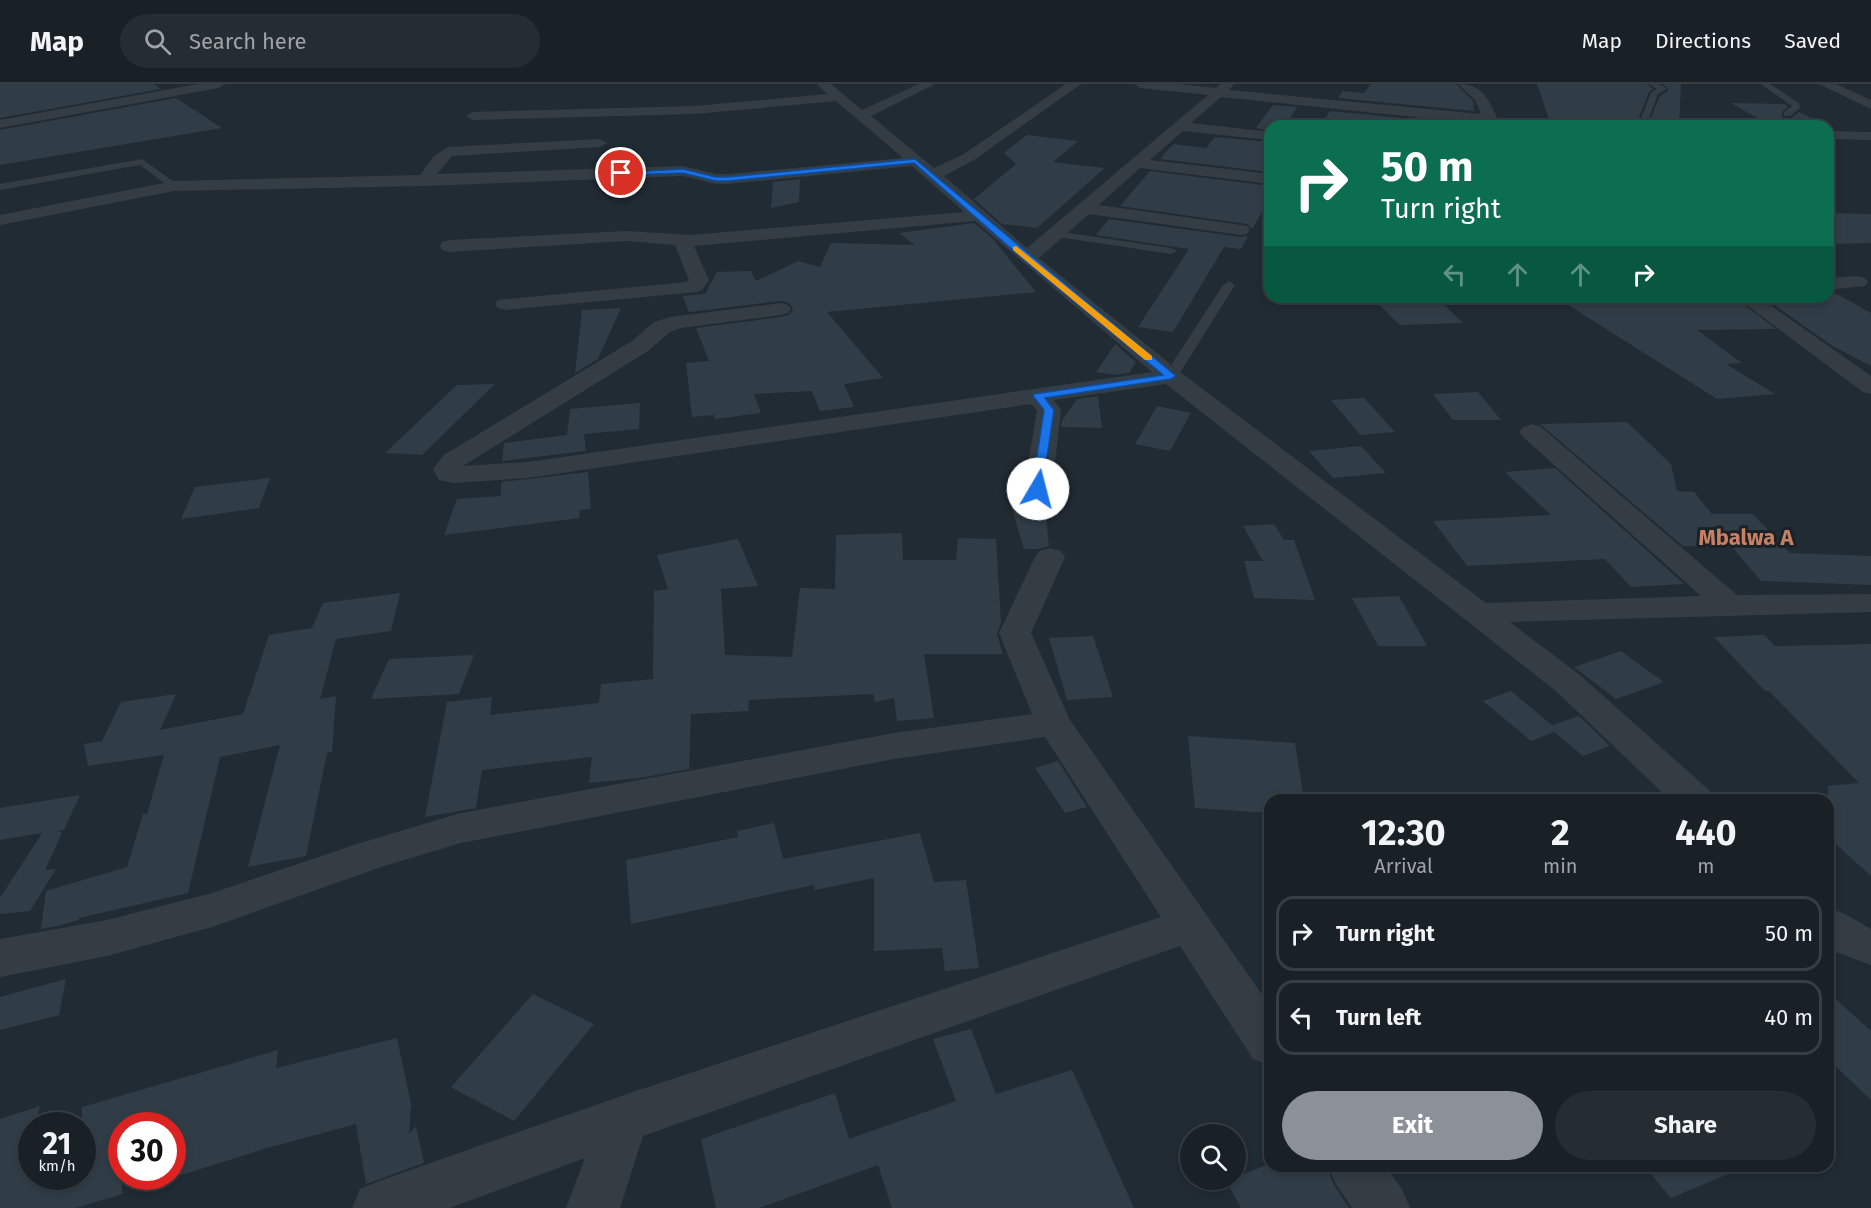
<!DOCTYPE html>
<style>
:root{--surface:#192026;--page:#262d32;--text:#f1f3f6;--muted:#9fa3a7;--line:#373e43;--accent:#8c9099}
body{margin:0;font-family:"Fira Sans",sans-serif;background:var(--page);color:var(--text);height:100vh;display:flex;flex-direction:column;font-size:22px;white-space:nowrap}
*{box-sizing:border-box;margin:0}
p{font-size:20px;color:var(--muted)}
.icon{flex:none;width:33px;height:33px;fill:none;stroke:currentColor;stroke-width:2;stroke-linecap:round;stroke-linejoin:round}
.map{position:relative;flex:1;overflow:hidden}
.details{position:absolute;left:1264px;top:710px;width:570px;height:378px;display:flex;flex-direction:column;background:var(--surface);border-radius:18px;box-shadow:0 3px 9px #0003,0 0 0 2px var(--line)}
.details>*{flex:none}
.banner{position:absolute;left:1264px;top:36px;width:570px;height:183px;border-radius:18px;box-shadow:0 3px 9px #0003,0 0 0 2px var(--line);background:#0b6e4f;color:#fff;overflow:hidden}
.tools{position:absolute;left:1180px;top:1040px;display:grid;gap:12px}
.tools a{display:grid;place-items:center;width:66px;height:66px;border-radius:50%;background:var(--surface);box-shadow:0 3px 9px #0003,0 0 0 2px var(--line);font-size:30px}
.speed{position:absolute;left:18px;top:1028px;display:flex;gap:12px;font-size:30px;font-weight:700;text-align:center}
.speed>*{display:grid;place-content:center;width:78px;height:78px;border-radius:50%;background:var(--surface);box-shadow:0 3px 9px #0003,0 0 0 2px var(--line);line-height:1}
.speed small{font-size:15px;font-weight:400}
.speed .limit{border:9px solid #d22;background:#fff;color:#111}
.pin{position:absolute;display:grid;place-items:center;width:51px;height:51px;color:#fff;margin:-26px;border:3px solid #fff;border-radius:50%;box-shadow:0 2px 6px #0007}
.me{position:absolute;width:66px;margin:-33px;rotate:8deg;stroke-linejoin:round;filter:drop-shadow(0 0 4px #0008)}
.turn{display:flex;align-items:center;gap:21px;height:126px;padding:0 18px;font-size:27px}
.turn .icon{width:78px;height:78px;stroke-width:2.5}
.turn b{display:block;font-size:42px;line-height:51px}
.lanes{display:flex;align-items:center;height:57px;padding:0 18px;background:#0003;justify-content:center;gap:30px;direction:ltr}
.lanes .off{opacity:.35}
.eta{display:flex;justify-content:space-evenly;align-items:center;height:102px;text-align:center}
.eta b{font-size:36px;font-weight:700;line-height:42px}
.primary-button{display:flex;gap:12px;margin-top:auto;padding:12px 18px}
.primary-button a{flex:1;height:69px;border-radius:36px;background:var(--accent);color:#fff;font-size:24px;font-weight:700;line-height:69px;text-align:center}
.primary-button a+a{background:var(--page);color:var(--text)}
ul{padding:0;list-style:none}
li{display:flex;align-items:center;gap:18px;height:75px;margin:0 12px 9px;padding:0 6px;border:3px solid var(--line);border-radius:18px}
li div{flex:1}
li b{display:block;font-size:22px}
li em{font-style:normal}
header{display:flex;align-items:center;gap:36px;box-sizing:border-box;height:84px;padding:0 30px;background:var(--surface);border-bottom:2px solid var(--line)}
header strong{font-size:28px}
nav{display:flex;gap:33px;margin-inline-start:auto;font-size:21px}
.search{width:420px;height:54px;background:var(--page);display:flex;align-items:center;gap:15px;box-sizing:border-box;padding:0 21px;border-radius:33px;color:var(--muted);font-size:22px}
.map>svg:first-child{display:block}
.building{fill:#303d47}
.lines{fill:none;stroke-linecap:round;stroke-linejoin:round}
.lane{fill:#343d44;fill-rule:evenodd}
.street{fill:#343d44;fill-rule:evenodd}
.route{fill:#1a73e8;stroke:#114b97;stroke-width:1.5}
.slow{fill:#f59e0b}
.labels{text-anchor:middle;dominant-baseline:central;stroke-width:6;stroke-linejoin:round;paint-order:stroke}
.quarter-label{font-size:22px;font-weight:bold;fill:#c78063;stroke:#1a2228}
</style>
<header>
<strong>Map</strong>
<div class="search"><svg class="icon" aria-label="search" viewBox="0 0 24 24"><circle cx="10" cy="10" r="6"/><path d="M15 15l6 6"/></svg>Search here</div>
<nav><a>Map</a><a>Directions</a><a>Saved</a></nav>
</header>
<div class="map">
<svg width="1871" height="1124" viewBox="0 0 1871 1124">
<rect width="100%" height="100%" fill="#212b33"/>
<path class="building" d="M0 0H154L161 5 0 34Z
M1371 0H1456L1473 17 1474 27 1338 14 1343 7 1364 9Z
M1537 0H1647L1653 5 1649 8 1637 38 1639 42H1554L1552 36 1549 35Z
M1663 0H1681L1679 42H1647L1660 12 1669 6Z
M176 14 222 44 0 81V46Z
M1731 19 1784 20 1788 22 1782 28V34H1791L1799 28 1828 42H1771Z
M1273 21 1297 23 1286 42H1270V46L1256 44Z
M1330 27 1474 41V42H1320Z
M1027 51 1078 57 1053 78 1105 84 1037 144 1002 140 974 115 1016 80 1004 69Z
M1215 53 1270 58V88L1160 75 1173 60 1206 64Z
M1150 87 1270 102V115L1252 145 1247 140 1120 122Z
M800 95 799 118 771 124 773 98Z
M1828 129 1871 130V159L1828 160Z
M1109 135 1241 153 1248 152 1241 165 1224 163 1173 248 1138 243 1189 165 1096 151Z
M974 139 992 154 1036 208 827 228 883 294 844 300 854 323 820 327 812 307 754 310 761 329 715 335 714 331 692 333 686 279 709 277 696 244 781 233 789 231 793 225 789 219 781 217 689 228 683 212 705 210 717 188 751 187 756 197 798 177 820 183 831 159 915 161 899 149Z
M1828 210H1837L1871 229V282L1831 261 1763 213H1828Z
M1418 213H1436L1463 239 1400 241 1372 214Z
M1591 213H1734L1776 245 1697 246 1742 279 1726 280 1775 310 1717 315 1565 219 1598 217Z
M621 224 598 275 575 289 582 226Z
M1115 260 1136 278 1129 289 1115 291 1096 288Z
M495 300 422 371 385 369 457 301Z
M1478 308 1501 336H1453L1433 310Z
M1098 312 1102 344 1061 343 1062 336 1077 315Z
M1364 314 1395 348 1360 351 1331 316Z
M640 319 639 345 584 350 586 367 502 377 504 359 567 351 570 325Z
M1157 322 1191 329 1170 367 1135 360Z
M1627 338 1671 380 1677 407 1694 408 1712 430H1753L1790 469 1871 472V501L1761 497 1732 463 1683 462 1540 340Z
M1361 362 1386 389 1333 394 1309 367Z
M1555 384 1684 500 1631 503 1605 475 1467 482 1433 437 1551 431 1505 388Z
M588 388 591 425 580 426 579 434 444 451 457 415 501 412V398Z
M270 394 259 424 181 435 195 403Z
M1008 411 1044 415 1049 462 1038 465H1024Z
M1274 440 1284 456H1294L1315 516 1254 514 1244 477H1263L1243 442Z
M902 449 903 476H956L958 454 996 455 1001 539 997 550 1003 570H924L934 634 897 637 894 614 875 618 873 610 749 616 748 627 691 630 689 685 640 694 589 699 592 673 482 686 476 724 425 733 447 618 492 613 490 631 599 619 601 600 653 595 654 507 668 505 657 471 738 455 758 502 721 505 725 571 792 573 800 504 835 505 836 451Z
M400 509 391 547 336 555 320 615 336 612 332 668 327 669 306 772 248 783 280 661 220 673 188 809 79 834V836L58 842 41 845 46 807 127 783 143 730H147L164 671 88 682 84 660 102 657 121 618 176 610 160 646 243 630 269 551 312 544 323 519Z
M1399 512 1427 562H1378L1352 514Z
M1764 551 1775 562 1871 560V792L1828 753V702L1859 699 1769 607H1765L1714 553Z
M1093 552 1113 613 1067 616 1049 554Z
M1621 567 1664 598 1616 615 1574 583Z
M474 571 459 610 371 615 389 575Z
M1511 607 1552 641 1579 632 1610 662 1583 672 1554 648 1531 657 1483 617Z
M1188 652 1295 659 1304 716H1270V729L1195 724Z
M1058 677 1087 723 1065 729 1035 684Z
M80 711 64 746 58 747 62 749 45 786 56 785 30 827 0 830V814L42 749 0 756V724Z
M774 739 783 775 920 749 934 798 966 796 979 884 945 887 942 864 874 867V794L815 806 814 801 631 840 626 776 738 753 737 747Z
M66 895 59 931 0 946V913Z
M1828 908 1871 947V1016L1828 975Z
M533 910 594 940 514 1037 451 1003Z
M971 945 996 1010 1072 986 1134 1124H892L878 1081 759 1124H716L701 1055 835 1009 849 1055 956 1017 933 955Z
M397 954 411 1020 409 1050 416 1042 424 1079 366 1100 356 1040 267 1064 172 1094V1041H122V1110L76 1124H0V1035L40 1022 36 1041H32V1092H82V1023L278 966 276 984Z
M1264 1082H1326L1334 1101 1349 1124H1241L1226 1097 1236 1095V1093Z
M1644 1082H1747L1671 1114Z"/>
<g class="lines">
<path class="lane" d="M1649 0H1659L1667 5 1658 10 1647 39 1643 42 1639 39 1651 9 1657 5Z
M1761 0H1770L1799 19 1800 24 1790 32H1784V28L1792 22Z
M142 75 177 100V104H171L140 81 0 106V100Z
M1055 147 1171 164 1177 167 1171 170 1051 152 1050 150Z
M1229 197 1235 201 1178 292 1176 295H1166L1164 292 1223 201Z"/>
<path class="street" d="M198 0H225L219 4 0 44V36Z
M817 0H831L862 26 919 0H935L871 32 934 84 964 70 1066 0H1081L974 76 944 92 1027 164 1208 11 1140 4 1134 0H1178L1216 4 1220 0H1234L1229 6 1481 30 1475 16 1458 0C1486 0 1490 20 1501 42L1221 13 1191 39 1270 48V56L1183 47 1150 76 1270 90V100L1140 84 1099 121 1241 141 1247 142 1250 146 1247 150 1241 151 1089 130 1039 174 1179 287 1486 519 1701 512 1523 353 1519 348 1523 343 1532 340 1541 343 1737 511 1871 510V528L1510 538 1581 592 1709 706 1714 716H1670L1557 608 1166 300 1054 316 1061 326 1052 405 1048 411 1038 413 1028 411 1024 405 1037 326 1031 320 528 394 454 399 439 396 433 385 444 371 632 257 654 238 670 233 781 219 788 221 791 225 788 229 781 231 681 244 670 248 648 267 463 382 528 378 1152 288 975 137 694 162 709 196 703 205 697 208 505 226 498 224 495 220 498 216 686 198 689 196 675 161 627 157 449 168 442 166 440 162 442 158 449 156 627 147 691 151 964 128 912 82 728 100H716L683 92 424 102 174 107 0 141V131L174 97 420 91 434 72 448 63 600 55 607 59 600 63 452 72 437 90 683 82 716 90H728L903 74 836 17 695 30 473 36 466 32 473 28 695 22 827 10Z
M1819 0H1836L1871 16V25Z
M1828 47 1871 48V56L1828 55Z
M1858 192 1865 194 1868 198 1865 202 1828 206V194Z
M1736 213H1759L1871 292V310L1863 308Z
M1050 464 1061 467 1065 473 1031 549 1070 636 1270 922V981L1253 975 1180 862 643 1052 620 1124H566L585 1074 450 1124H352L360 1105 379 1097 624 1011 1161 833 1045 653 894 675 461 759 384 782 212 843 107 872 0 893V855L107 836 212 809 360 759 461 729 894 649 1032 630 999 549 1035 473 1039 467Z
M1828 824 1843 829 1871 845V881L1828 865Z
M1328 1082H1385L1402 1105 1410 1124H1352L1336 1100Z"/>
</g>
<path class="route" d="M915 75 1176 292 1171 295 1045 314 1054 326 1042 407 1038 408 1032 405 1044 326 1033 312 1034 310 1163 291 1024 176 914 79 728 97H716L683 89 621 91 618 89 683 85 716 93H728Z"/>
<path class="slow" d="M1016 162 1152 272V276H1145L1013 166V163Z"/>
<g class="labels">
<g class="quarter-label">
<text x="1746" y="453">Mbalwa A</text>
</g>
</g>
</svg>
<div class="tools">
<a><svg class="icon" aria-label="search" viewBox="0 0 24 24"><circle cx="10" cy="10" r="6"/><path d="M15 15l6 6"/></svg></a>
</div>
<div class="speed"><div>21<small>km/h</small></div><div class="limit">30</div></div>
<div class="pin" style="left:621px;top:89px;background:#d93025"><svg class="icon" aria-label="arrive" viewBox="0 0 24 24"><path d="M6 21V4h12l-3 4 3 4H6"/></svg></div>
<svg class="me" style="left:1038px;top:405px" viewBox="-20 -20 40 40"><circle r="19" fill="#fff"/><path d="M0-13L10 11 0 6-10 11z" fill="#1a73e8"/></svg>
<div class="banner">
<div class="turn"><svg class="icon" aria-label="right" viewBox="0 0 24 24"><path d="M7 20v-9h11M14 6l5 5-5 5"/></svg><div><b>50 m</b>Turn right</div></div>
<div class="lanes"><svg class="icon off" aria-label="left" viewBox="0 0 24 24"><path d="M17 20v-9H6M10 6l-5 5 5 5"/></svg><svg class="icon off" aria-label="ahead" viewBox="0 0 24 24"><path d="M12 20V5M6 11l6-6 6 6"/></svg><svg class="icon off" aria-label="ahead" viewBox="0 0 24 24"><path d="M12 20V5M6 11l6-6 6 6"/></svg><svg class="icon" aria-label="right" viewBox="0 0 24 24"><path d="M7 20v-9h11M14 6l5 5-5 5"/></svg></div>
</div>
<section class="details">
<div class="eta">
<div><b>12:30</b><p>Arrival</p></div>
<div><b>2</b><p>min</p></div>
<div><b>440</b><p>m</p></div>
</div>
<ul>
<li><svg class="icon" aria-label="right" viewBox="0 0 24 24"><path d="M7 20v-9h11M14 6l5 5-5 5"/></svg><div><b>Turn right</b></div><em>50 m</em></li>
<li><svg class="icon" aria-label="left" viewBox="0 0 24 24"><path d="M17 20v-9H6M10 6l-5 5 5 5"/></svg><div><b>Turn left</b></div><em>40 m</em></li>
</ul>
<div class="primary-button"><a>Exit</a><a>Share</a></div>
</section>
</div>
